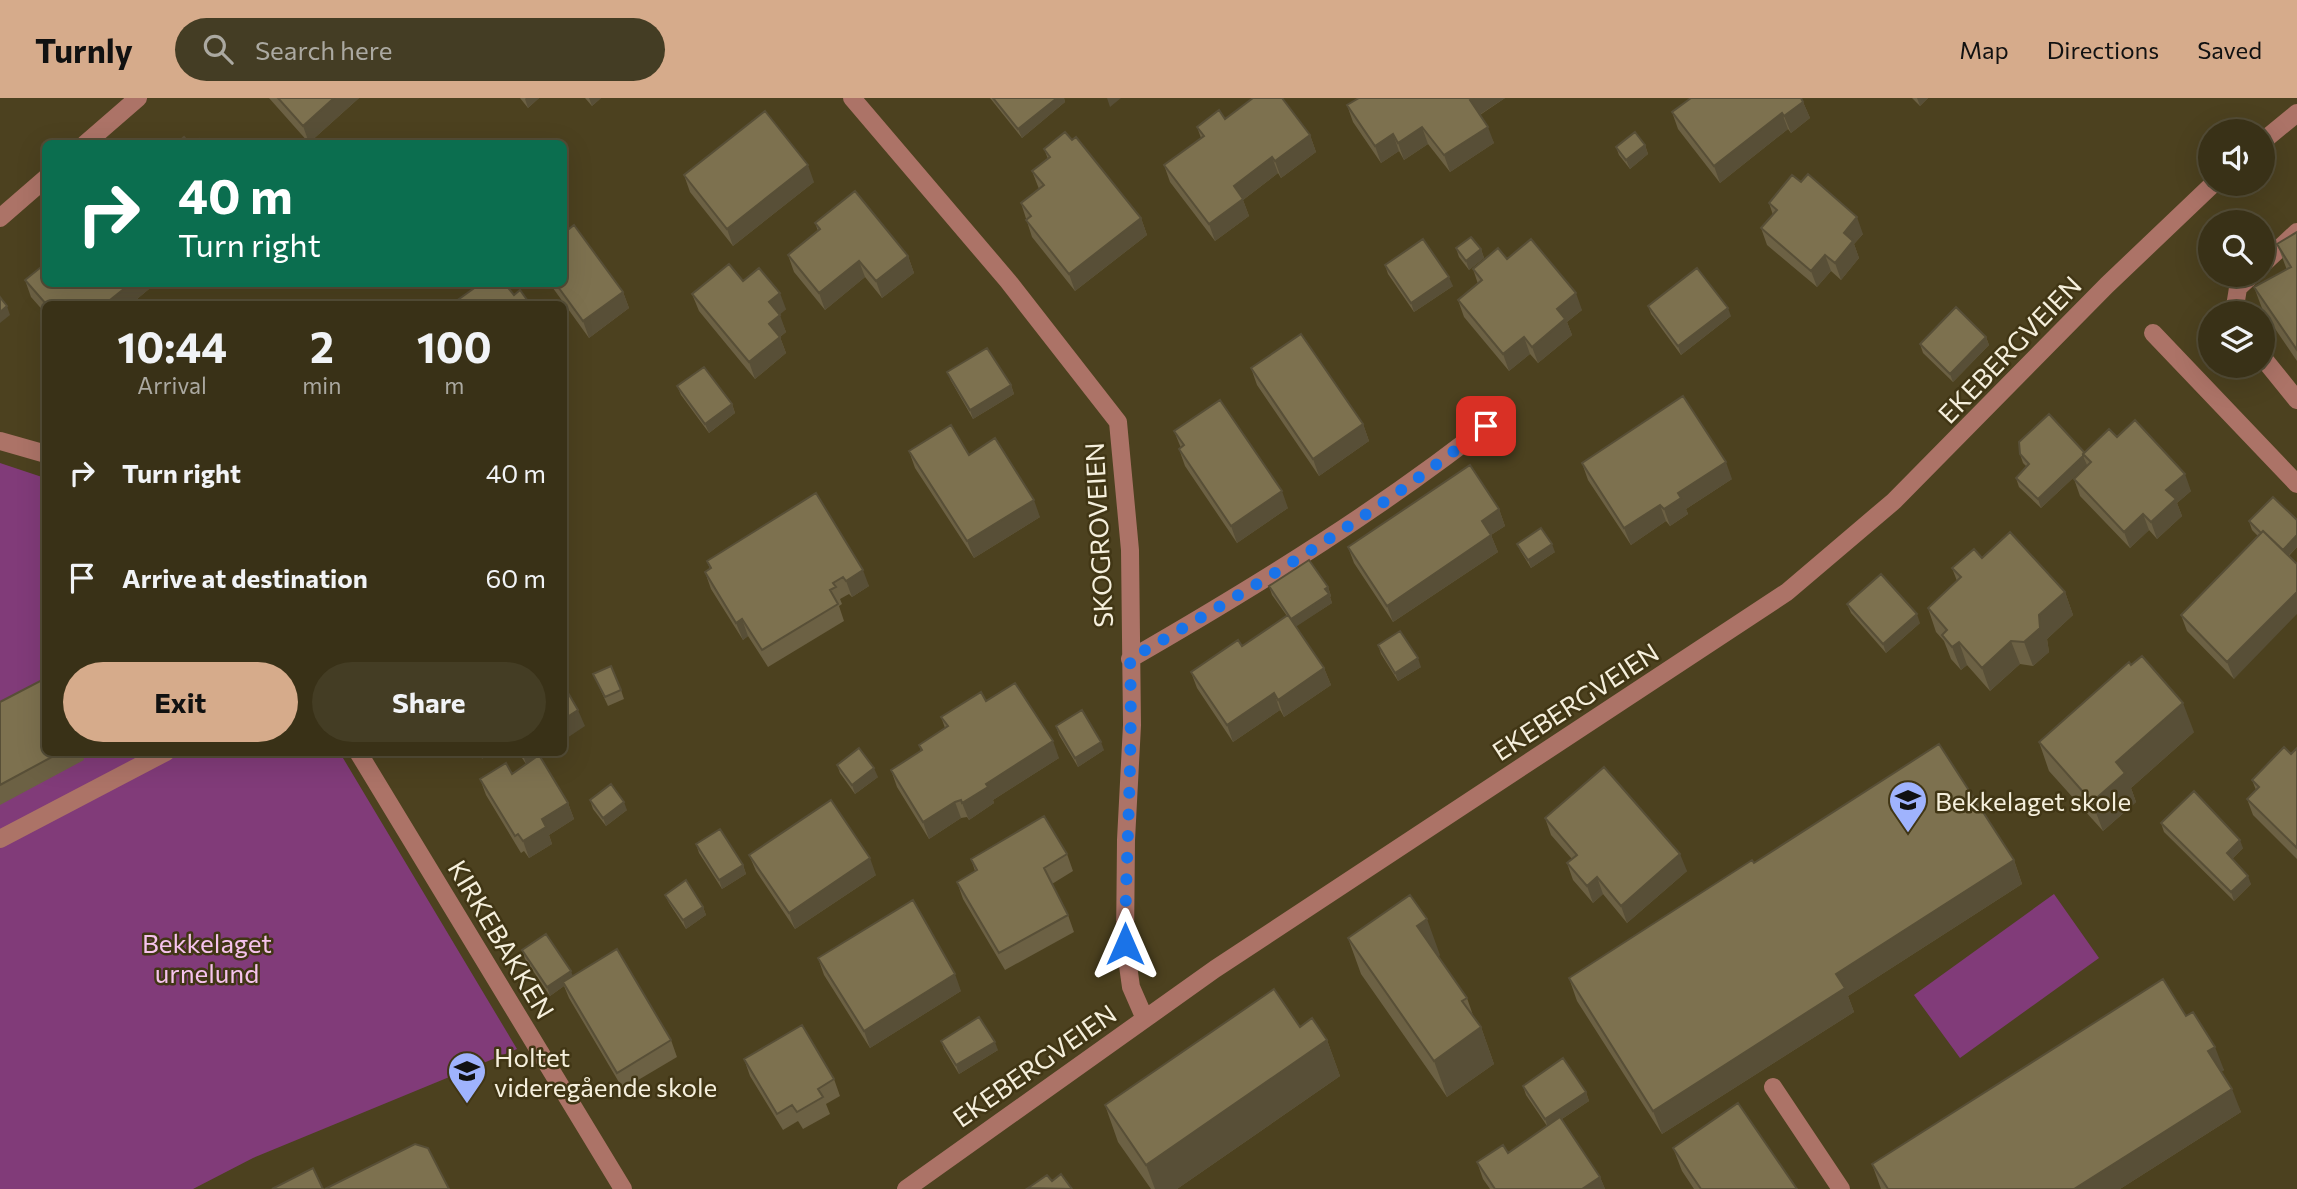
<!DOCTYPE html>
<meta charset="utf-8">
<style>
:root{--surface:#393117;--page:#443d24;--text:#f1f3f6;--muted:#aba9a1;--line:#534c36;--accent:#d6ab8b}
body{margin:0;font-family:Commissioner,sans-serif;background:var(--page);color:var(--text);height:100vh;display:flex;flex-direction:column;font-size:26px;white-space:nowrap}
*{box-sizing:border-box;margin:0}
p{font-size:23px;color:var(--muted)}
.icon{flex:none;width:38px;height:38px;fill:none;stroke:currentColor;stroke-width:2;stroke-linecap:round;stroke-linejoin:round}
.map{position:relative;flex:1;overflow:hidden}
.sheet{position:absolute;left:42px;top:203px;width:525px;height:455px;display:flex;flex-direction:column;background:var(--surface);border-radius:10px;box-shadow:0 7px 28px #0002,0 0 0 2px var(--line)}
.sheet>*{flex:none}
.hud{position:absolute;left:42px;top:42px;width:525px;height:147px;border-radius:10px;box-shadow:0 7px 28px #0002,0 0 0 2px var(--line);background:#0b6e4f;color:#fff;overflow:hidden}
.tools{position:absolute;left:2198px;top:21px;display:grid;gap:14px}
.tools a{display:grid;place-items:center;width:77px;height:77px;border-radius:50%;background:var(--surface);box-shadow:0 7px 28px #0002,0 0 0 2px var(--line);font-size:35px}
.pin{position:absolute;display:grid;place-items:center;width:60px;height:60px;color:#fff;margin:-30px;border-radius:14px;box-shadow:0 4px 10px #0006}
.me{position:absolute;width:77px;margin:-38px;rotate:0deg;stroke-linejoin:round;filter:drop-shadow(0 0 5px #0008)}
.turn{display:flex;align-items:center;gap:24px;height:147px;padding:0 21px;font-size:32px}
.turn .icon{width:91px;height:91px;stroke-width:2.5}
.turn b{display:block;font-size:49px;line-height:60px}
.eta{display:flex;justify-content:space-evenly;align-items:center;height:119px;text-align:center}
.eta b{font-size:42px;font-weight:700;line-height:49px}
.primary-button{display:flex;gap:14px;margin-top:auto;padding:14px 21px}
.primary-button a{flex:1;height:80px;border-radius:42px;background:var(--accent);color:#111;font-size:28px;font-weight:700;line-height:80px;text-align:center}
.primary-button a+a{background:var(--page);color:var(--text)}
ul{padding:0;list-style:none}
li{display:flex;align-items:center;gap:21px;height:105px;padding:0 21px}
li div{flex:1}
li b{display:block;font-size:26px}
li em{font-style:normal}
header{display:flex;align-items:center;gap:42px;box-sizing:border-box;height:98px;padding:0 35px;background:var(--accent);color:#111}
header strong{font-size:33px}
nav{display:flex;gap:38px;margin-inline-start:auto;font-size:24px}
.search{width:490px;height:63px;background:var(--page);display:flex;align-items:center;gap:18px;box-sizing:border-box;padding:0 24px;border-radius:38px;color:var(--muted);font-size:26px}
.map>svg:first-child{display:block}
.green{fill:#813b79}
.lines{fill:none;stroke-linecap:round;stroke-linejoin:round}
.minor{stroke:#ac7367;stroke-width:18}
.wall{fill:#6c6144}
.shaded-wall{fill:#584f37}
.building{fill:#7d714f;stroke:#584f37;stroke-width:2}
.route{stroke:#1a73e8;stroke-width:12;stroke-dasharray:0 21.6}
.labels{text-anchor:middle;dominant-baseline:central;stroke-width:5;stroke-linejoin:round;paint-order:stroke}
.street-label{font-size:26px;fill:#f5efdc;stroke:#413615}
.poi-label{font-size:26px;fill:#f5efdc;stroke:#413615;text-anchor:start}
.park-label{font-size:26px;fill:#f6c3ed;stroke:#413615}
</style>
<header>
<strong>Turnly</strong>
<div class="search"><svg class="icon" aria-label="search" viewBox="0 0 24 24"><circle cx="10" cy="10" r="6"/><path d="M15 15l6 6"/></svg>Search here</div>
<nav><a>Map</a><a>Directions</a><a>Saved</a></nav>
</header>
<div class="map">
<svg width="2297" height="1091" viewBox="0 0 2297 1091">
<rect width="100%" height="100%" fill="#4c411f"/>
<path class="green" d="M0 365 45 380 46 654 340 655 517 951 253 1060 193 1091H0Z
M2054 796 2099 860 1960 960 1914 897Z"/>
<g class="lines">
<path class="minor" d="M852 0 1008 183 1118 324 1130 452 1132 627 1126 742 1125 846 1131 889 1145 921
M2263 43 2297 15
M85 46 138 0
M0 120 46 80
M2263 166 2297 134
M2234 215 2238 190 2252 177
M2153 235 2297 386
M2263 260 2297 302
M0 343 46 356
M1130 561C1260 486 1388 407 1505 313
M358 654 623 1091
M0 741 166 654
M1773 989 1841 1091
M906 1091 1215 871 1787 494 1894 403 2107 187 2213 86"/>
</g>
<path class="wall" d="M269 0H359L309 45Z
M520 0H539L528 10Z
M585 0H601L592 8Z
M990 0H1064L1065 4 1022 40Z
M1359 0H1505L1480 17 1494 45 1450 74 1428 46 1404 62 1399 53 1381 65 1353 24 1347 7Z
M1912 0H1928L1920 8Z
M1803 4 1810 20 1791 35 1788 31 1720 85 1678 31 1672 14Z
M1225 21 1310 37 1316 54 1281 80 1278 75 1243 102 1249 118 1215 143 1170 84 1164 67 1201 40 1197 29Z
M1645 47 1648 56 1630 71 1619 57 1616 49Z
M1044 51 1141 120 1147 137 1075 193 1032 139 1021 105 1039 91 1032 73 1048 61Z
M684 77 814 84 733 148 690 94Z
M1769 105 1863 136 1854 146 1859 160 1841 182 1831 173 1817 189 1767 147 1761 130 1773 117Z
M815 125 908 158 914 175 882 200 865 179 825 212 794 174 788 157 818 133Z
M2297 134V263L2263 213 2254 189 2287 172 2277 146Z
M1456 150 1481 151 1484 160 1469 172 1459 159Z
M1507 161 1582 212 1567 224 1572 237 1538 265 1530 256 1509 273 1464 219 1458 202 1478 186 1473 171Z
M1385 167 1453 188 1414 214 1388 176Z
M25 182 46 186H147L149 191 131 206H46V216L31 199Z
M743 183 786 211 779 217 786 234 780 239 786 255 755 281 699 213 692 196Z
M550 186H564L623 194 629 210 589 240Z
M1648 208 1731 218 1681 257 1651 216Z
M1986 239 1989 247 1953 284 1923 255 1920 246Z
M1251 270 1363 326 1369 343 1319 378 1257 287Z
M947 274 1011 287 1014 296 973 321 951 283Z
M677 288 732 306 735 315 709 335 681 297Z
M1174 333 1288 410 1237 445 1185 368 1179 351 1181 350Z
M2117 339 2191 393 2177 405 2182 418 2157 441 2149 432 2130 450 2080 398 2074 381 2087 368V367L2041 410 2019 389 2016 380 2027 369 2023 365 2020 356 2084 354Z
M909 353 969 357 1040 419 974 460 915 370Z
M1582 365 1732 381 1686 411 1688 416 1670 428 1666 423 1631 447 1588 382Z
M816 395 869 488 852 499 849 496 840 501 842 506 839 508 844 523 768 569 748 538 743 542 711 491 705 474 710 471 707 463Z
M1499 411 1505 428 1491 437 1498 454 1393 524 1354 465 1348 449Z
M2297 422V449L2289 458 2234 581 2187 533 2181 517 2258 438 2252 432 2249 423Z
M1517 446 1555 454 1531 470 1521 454Z
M1982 460 2065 494 2073 517 2047 541 2049 554 2033 568 2020 566 1990 593 1967 567 1961 572 1951 561 1944 543 1936 534 1928 510 1957 483 1952 470Z
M1269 488 1328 489 1331 498 1330 499 1332 505 1296 528 1324 570 1331 587 1284 619 1280 612 1233 644 1197 590 1191 574 1242 548 1287 518 1272 497Z
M1847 506 1920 525 1886 555 1851 515Z
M1378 547 1421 569 1398 583 1381 556Z
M593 576 621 592 624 601 608 608Z
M986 603 1059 660 993 702 994 705 969 722 967 719 961 720 929 741 897 689 891 672 921 653 919 647 945 630 941 619Z
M0 604 46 654H82L84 662 0 707Z
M1056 628 1104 652 1078 669 1059 637Z
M2194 634 2131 690 2136 704 2103 733 2049 673 2039 644Z
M2297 650V761L2253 717 2247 701 2256 692 2252 682 2291 656Z
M518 654H544L526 666Z
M837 667 878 679 855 696 840 675Z
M512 676 568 705 574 721 549 737 552 746 529 760 524 753 521 755 486 697 480 681Z
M590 702 627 712 606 728 593 711Z
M1545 720 1687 773 1627 825 1603 796 1593 805 1573 782 1567 765 1572 761 1551 737Z
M2161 725 2243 750 2232 761 2251 786 2234 803 2164 734Z
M696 746 743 767 746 776 722 791 699 755Z
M1067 756 1073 773 1052 786 1068 817 1074 834 1005 872 963 801 957 784 975 773 971 761Z
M749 757 876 777 795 831 756 773Z
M2014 762 2022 786 1848 898 1854 914 1662 1036 1577 903 1569 880 1754 765Z
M665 797 703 809 706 817 686 831 669 805Z
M1348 840 1440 857 1438 858 1467 900 1474 920 1481 929 1494 966 1447 999 1361 876Z
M522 852 573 878 671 942 677 959 623 991 569 900 564 888 550 898 525 861Z
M818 860 961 893 870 950 824 877Z
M2186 918 2224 972 2221 974 2241 1014 2120 1091H1881L1872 1066Z
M1300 929 1327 942 1340 978 1177 1091H1151L1118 1044 1105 1007Z
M941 943 998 952 959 976 944 951Z
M744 961 834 981 840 998 826 1006 830 1016 803 1031 798 1023 783 1032 750 978Z
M1523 988 1586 994 1589 1003 1562 1021 1600 1079 1605 1091H1490L1483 1081 1477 1064 1508 1055 1547 1028 1526 997Z
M1673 1050 1797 1091H1694L1682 1073Z"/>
<path class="shaded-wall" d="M334 0H359L309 45 303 28Z
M526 0H539L528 10 525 1Z
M589 0H601L592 8Z
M1057 0H1064L1065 4 1022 40 1018 31Z
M1107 0H1121L1110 9Z
M1473 0H1505L1476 19 1470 2Z
M1917 0H1928L1920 8Z
M1803 4 1810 20 1791 35 1784 18Z
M1782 15 1788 31 1720 85 1714 68Z
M1422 29 1428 46 1404 62 1398 45Z
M1488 29 1494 45 1450 74 1444 57Z
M1393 36 1399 53 1381 65 1375 48Z
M1310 37 1316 54 1281 80 1275 63Z
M1645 47 1648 56 1630 71 1626 62Z
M1272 59 1278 75 1243 102 1249 118 1215 143 1209 126 1234 88Z
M808 67 814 84 733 148 727 131Z
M1857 119 1863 136 1854 146 1859 160 1841 182 1835 165 1844 135Z
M1141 120 1147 137 1075 193 1069 176Z
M1481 151 1484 160 1469 172 1466 163Z
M1825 157 1831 173 1817 189 1811 173Z
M908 158 914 175 882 200 876 183Z
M859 163 865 179 825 212 819 195Z
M1449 179 1453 188 1414 214 1411 205Z
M130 186H147L149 191 131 206H105Z
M306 186H315L308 191Z
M623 194 629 210 589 240 583 223Z
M780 195 786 211 775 221 769 204Z
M1576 195 1582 212 1567 224 1572 237 1538 265 1532 249 1557 211Z
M7 208 10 217 0 225V214Z
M1728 210 1731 218 1681 257 1678 248Z
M780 217 786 234 780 239 786 255 755 281 749 264 769 226Z
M1524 239 1530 256 1509 273 1503 256Z
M1986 239 1989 247 1953 284 1950 276Z
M1011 287 1014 296 973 321 970 312Z
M732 306 735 315 709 335 705 326Z
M1363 326 1369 343 1319 378 1313 361Z
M2083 358 2087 367 2041 410 2038 401Z
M1726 364 1732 381 1686 411 1688 416 1670 428 1664 411 1678 395Z
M2185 376 2191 393 2177 405 2182 418 2157 441 2151 424 2166 392Z
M1282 393 1288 410 1237 445 1231 428Z
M1034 402 1040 419 974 460 967 443Z
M1660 407 1666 423 1631 447 1624 430Z
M1499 411 1505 428 1488 439 1482 423Z
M2143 416 2149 432 2130 450 2124 434Z
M1491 437 1498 454 1393 524 1387 508Z
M2297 437V449L2283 463 2280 455Z
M1552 446 1555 454 1531 470 1528 462Z
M863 472 869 488 852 499 846 483Z
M1328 489 1331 498 1330 499 1332 505 1294 530 1291 521Z
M2065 494 2073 517 2047 541 2049 554 2033 568 2024 544 2039 517Z
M2297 494V516L2234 581 2227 564Z
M1917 516 1920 525 1886 555 1883 546Z
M742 521 748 538 743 542 736 525Z
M2011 543 2020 566 1990 593 1982 570Z
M1959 544 1967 567 1961 572 1952 549Z
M1418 560 1421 569 1398 583 1395 575Z
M1324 570 1331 587 1284 619 1278 602Z
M1274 595 1280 612 1233 644 1227 627Z
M2183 605 2194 634 2131 690 2136 704 2103 733 2092 704 2116 664Z
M578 612 585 628 564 642V621Z
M1053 643 1059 660 993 702 994 705 969 722 962 705 986 686Z
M1101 644 1104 652 1078 669 1075 660Z
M480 654H493L482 661Z
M522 654H544L526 666Z
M874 670 878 679 855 696 852 687Z
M624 704 627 712 606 728 603 720Z
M955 704 961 720 929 741 923 724Z
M568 705 574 721 549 737 552 746 529 760 523 743 542 721Z
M2240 742 2243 750 2230 763 2227 755Z
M1680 756 1687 773 1627 825 1621 808Z
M870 760 876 777 795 831 789 815Z
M2014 762 2022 786 1848 898 1854 914 1662 1036 1653 1013 1836 876Z
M743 767 746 776 722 791 719 782Z
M2248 778 2251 786 2234 803 2231 794Z
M1597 779 1603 796 1593 805 1587 788Z
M703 809 706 817 686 831 683 822Z
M1427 821 1440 857 1430 864 1417 828Z
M571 873 574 881 563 884 564 888 550 898 547 889Z
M955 876 961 893 870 950 864 933Z
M1481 929 1494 966 1447 999 1434 963Z
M1327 942 1340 978 1177 1091H1155L1146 1067Z
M995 944 998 952 959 976 956 967Z
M2215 949 2224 972 2217 977 2208 953Z
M2232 991 2241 1014 2120 1091H2074Z
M1586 994 1589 1003 1548 1030 1545 1021Z
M1600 1079 1605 1091H1582Z"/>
<path class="building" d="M278 0H334L303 28Z
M993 0H1057L1018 31Z
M1253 0H1282L1310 37 1275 63 1272 59 1234 88 1243 101 1209 126 1164 67 1204 38 1197 29 1219 12 1225 21Z
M1359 0H1473L1470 2 1488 29 1444 57 1422 29 1398 45 1393 36 1375 48 1347 7Z
M1691 0H1801L1803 4 1784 18 1782 15 1714 68 1672 14Z
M765 13 808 67 727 131 684 77Z
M1065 34 1072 42 1076 39 1141 120 1069 176 1026 122 1031 118 1021 105 1044 87 1032 73 1050 59 1044 51Z
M1635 34 1645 47 1626 62 1616 49Z
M184 39 190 46H176Z
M199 41 202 46H193Z
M1808 76 1857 119 1844 135 1853 143 1835 165 1825 157 1811 173 1761 130 1777 112 1769 105 1792 77 1801 84Z
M855 93 908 158 876 183 859 163 819 195 788 157 820 131 815 125Z
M574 127 623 194 583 223 556 186H564V135Z
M2297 134V252L2254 189 2291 169 2277 146Z
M1471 139 1481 151 1466 163 1456 150Z
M1423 141 1449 179 1411 205 1385 167Z
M1531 141 1576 195 1557 211 1565 221 1532 249 1524 239 1503 256 1458 202 1482 182 1473 171 1498 150 1507 161Z
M46 165V186H130L105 206H46L25 182Z
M729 166 743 183 759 170 780 195 769 204 780 217 769 226 780 239 749 264 692 196Z
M1697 170 1728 210 1678 248 1648 208Z
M480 186H505L514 197 520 192 530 206H452Z
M0 199 7 208 0 214Z
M1956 209 1986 239 1950 276 1920 246Z
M1301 236 1363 326 1313 361 1251 270Z
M987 250 1011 287 970 312 947 274Z
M704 269 732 306 705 326 677 288Z
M1683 298 1726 364 1678 395 1681 400 1664 411 1660 407 1624 430 1582 365Z
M1220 302 1282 393 1231 428 1179 351 1184 347 1174 333Z
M2049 316 2084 354 2083 356V358L2038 401 2016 380 2029 366 2020 356 2019 344Z
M2135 322 2185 376 2166 392 2176 401 2151 424 2143 416 2124 434 2074 381 2091 364 2083 356 2109 331 2117 339Z
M951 327 969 357 995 340 1034 402 967 443 909 353Z
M1470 367 1499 411 1482 423 1491 437 1387 508 1348 449Z
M816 395 863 472 846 483 843 479 833 485 836 489 830 492 838 506 762 552 742 521 736 525 705 474 711 470 707 463Z
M2273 399 2297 422V437L2283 452 2263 433 2261 435 2249 423Z
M1541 430 1552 446 1528 462 1517 446Z
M2263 433 2297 466V494L2227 564 2181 517Z
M2010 434 2065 494 2039 517 2040 530 2024 544 2011 543 1982 570 1959 544 1952 549 1942 537 1947 532 1928 510 1961 479 1952 470 1974 451 1982 460Z
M1309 462 1328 489 1325 491 1329 496 1291 521 1269 488Z
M1881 476 1917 516 1883 546 1847 506Z
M1288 517 1324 570 1278 602 1274 595 1227 627 1191 574 1238 542 1242 548Z
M1400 533 1418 560 1395 575 1378 547Z
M2142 558 2183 605 2116 664 2125 675 2092 704 2039 644 2129 564 2131 567Z
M611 568 621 592 605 599 593 576Z
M44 581 46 584V654H61L0 687V604Z
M1015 585 1053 643 986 686 988 689 962 705 961 702 955 704 923 724 891 672 922 652 919 647 948 628 941 619 981 594 986 603Z
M564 588 578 612 564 621Z
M1082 612 1101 644 1075 660 1056 628Z
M1939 646 2014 762 1836 876 1845 890 1653 1013 1569 880 1752 762 1754 765Z
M2284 649 2291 656 2297 650V750L2247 701 2259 689 2252 682Z
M859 650 874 670 852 687 837 667Z
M539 657 568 705 542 721 546 729 523 743 518 736 515 738 480 681 506 665 512 676Z
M1604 669 1680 756 1621 808 1597 779 1587 788 1567 765 1577 757 1545 720Z
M611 686 624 704 603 720 590 702Z
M2194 693 2240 742 2227 755 2248 778 2231 794 2161 725Z
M831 702 870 760 789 815 749 757Z
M1044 718 1067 756 1044 770 1068 817 999 855 957 784 977 772 971 761Z
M720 731 743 767 719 782 696 746Z
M686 782 703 809 683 822 665 797Z
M1410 797 1427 821 1417 828 1467 900 1462 903 1481 929 1434 963 1348 840Z
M913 802 955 876 864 933 818 860Z
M546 836 571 873 547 889 522 852Z
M617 851 671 942 617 975 563 884Z
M2163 881 2186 918 2193 914 2215 949 2208 953 2232 991 2074 1091H1888L1872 1066Z
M1274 891 1300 929 1312 920 1327 942 1146 1067 1105 1007Z
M979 919 995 944 956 967 941 943Z
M802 927 834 981 818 991 823 999 797 1014 792 1007 777 1016 744 961Z
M1563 960 1586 994 1545 1021 1523 988Z
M1738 1005 1797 1091H1701L1673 1050Z
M1560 1019 1600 1079 1582 1091H1495L1477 1064 1503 1047 1508 1055Z
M415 1046 428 1050 449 1091H325Z
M313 1070 323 1091H272Z
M1061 1076 1072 1091 1028 1090 1047 1077 1052 1083Z"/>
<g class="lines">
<path class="route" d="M1125 846C1126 751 1133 656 1130 561 1252 490 1376 417 1486 328"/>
</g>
<defs>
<symbol id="school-pin" viewBox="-11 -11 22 30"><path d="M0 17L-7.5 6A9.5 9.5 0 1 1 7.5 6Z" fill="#9fb3fd" stroke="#413615"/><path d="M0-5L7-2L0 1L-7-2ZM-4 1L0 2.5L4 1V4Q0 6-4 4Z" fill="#111"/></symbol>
</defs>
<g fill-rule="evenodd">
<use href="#school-pin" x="1886" y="680" width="44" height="60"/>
<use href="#school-pin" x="445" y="951" width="44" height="60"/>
</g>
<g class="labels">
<g class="street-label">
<text transform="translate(2009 251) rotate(-46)">EKEBERGVEIEN</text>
<text transform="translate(1098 437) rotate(-93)">SKOGROVEIEN</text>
<text transform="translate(1575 603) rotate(-33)">EKEBERGVEIEN</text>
<text transform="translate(502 841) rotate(59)">KIRKEBAKKEN</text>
<text transform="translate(1034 967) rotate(-35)">EKEBERGVEIEN</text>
</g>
<g class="poi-label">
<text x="1935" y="702">Bekkelaget skole</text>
<text x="494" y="958">Holtet<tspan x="494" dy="30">videregående skole</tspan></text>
</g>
<g class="park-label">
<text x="207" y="844">Bekkelaget<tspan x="207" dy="30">urnelund</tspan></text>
</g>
</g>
</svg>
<div class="tools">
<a><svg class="icon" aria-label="sound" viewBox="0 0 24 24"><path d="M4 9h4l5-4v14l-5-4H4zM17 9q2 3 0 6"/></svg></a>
<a><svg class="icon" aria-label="search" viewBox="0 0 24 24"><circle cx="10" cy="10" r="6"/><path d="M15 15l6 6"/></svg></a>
<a><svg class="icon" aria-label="layers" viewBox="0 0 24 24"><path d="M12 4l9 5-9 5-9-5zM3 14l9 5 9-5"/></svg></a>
</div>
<div class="pin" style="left:1486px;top:328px;background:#d93025"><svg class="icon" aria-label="arrive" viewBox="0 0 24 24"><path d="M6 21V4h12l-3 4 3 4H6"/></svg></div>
<svg class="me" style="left:1125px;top:846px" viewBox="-20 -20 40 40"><path d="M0-17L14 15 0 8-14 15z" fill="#1a73e8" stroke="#fff" stroke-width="4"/></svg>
<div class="hud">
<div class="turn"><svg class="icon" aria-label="right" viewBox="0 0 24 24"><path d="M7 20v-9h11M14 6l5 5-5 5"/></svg><div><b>40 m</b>Turn right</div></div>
</div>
<section class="sheet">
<div class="eta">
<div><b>10:44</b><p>Arrival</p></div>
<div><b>2</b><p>min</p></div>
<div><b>100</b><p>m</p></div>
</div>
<ul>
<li><svg class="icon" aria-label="right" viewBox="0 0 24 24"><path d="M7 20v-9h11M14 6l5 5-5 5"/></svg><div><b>Turn right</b></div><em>40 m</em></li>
<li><svg class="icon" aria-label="arrive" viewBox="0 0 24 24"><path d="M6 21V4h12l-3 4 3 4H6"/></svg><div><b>Arrive at destination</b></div><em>60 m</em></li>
</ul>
<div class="primary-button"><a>Exit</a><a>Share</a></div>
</section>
</div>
